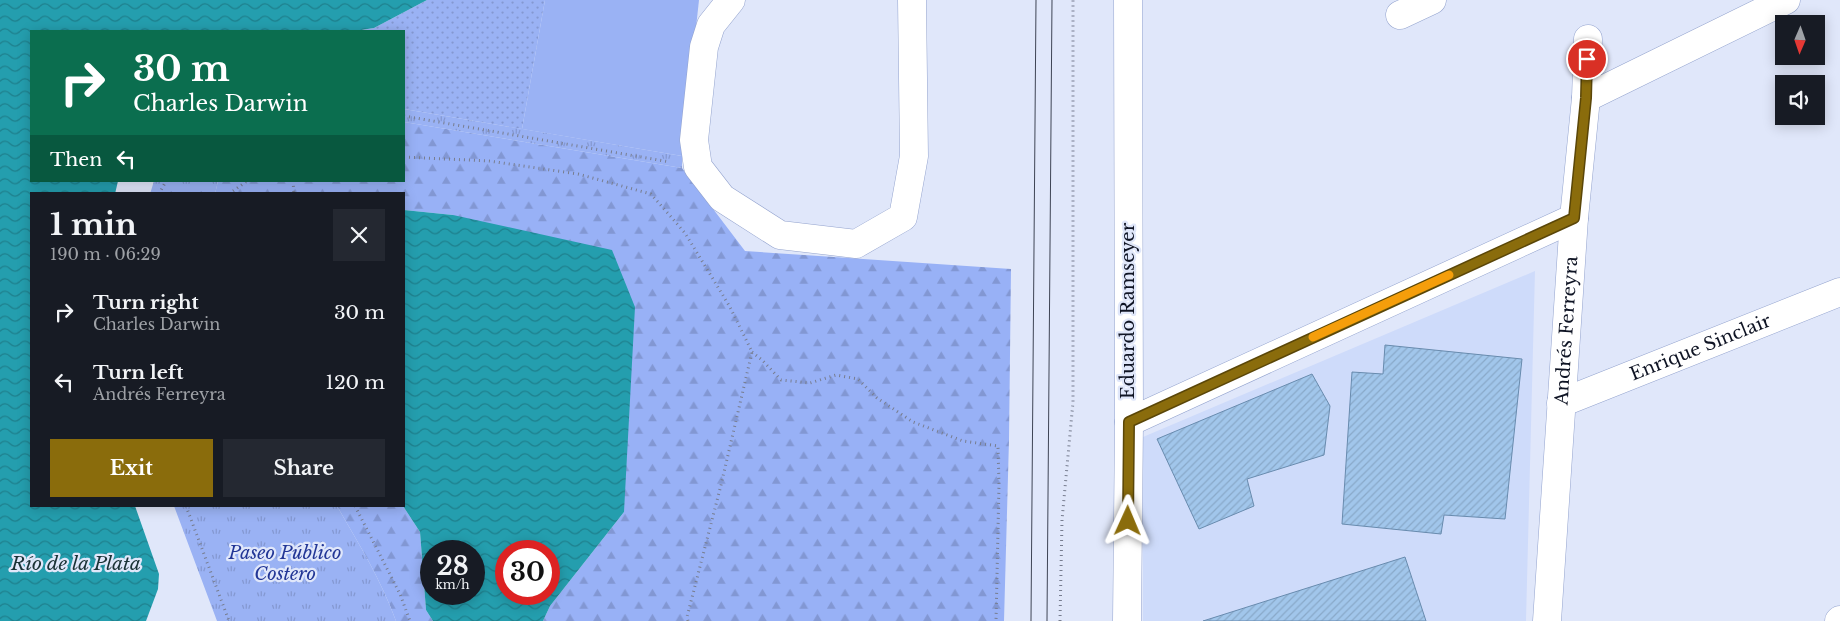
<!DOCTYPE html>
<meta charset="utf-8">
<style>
:root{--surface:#171b24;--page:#242831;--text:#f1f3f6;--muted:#9ea1a6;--accent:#8a6c0c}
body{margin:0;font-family:"Libre Baskerville",serif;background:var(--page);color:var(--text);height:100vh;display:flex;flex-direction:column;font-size:19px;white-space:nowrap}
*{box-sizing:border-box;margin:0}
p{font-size:16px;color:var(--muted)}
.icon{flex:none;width:28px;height:28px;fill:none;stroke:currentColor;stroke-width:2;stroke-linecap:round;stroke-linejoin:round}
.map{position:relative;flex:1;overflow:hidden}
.drawer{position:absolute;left:30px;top:192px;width:375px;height:315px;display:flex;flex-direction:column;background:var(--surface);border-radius:0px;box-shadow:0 2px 12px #0003}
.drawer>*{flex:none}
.hud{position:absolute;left:30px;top:30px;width:375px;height:152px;border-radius:0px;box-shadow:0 2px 12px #0003;background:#0b6e4f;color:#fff;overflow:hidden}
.needle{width:32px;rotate:182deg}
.controls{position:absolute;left:1775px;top:15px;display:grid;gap:10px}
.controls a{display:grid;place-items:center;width:50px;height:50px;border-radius:0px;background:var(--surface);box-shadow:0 2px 12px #0003;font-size:25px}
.speed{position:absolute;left:420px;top:540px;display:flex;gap:10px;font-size:25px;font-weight:700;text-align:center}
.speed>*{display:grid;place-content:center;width:65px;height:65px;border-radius:50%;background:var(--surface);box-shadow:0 2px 12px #0003;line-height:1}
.speed small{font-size:12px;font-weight:400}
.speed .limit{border:8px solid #d22;background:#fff;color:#111}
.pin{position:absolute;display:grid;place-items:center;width:42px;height:42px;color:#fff;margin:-21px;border:2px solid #fff;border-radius:50%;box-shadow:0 1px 5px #0007}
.me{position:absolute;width:55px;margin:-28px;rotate:1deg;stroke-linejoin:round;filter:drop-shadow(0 0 4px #0008)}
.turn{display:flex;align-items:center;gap:18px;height:105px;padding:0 20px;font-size:22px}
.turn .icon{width:65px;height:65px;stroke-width:2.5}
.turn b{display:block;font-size:35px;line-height:42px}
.then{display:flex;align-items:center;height:48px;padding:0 20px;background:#0003;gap:10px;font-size:19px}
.round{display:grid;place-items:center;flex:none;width:52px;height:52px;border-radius:0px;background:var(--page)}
.head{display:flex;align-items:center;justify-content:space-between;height:85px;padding:0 20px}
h1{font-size:30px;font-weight:700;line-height:38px}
.primary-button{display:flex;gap:10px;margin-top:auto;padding:10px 20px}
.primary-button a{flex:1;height:58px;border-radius:0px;background:var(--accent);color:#fff;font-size:20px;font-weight:700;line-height:58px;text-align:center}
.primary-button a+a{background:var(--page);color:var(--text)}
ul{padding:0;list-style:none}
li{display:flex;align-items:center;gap:15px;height:70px;padding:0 20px}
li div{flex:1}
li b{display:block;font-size:19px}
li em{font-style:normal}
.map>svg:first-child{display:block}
.built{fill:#cedbfa}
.grass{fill:url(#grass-dots)}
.forest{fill:url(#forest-firs)}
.park{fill:url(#park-tufts)}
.garden{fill:#9ab2f4}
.water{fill:url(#water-waves);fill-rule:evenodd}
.building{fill:url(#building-hatch);stroke:#688bae}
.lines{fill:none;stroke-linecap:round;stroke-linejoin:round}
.minor-casing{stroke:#93a3ce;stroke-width:29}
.path{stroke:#777d8f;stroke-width:3;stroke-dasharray:1 4;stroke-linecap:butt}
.minor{stroke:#fff;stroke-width:28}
.tram{stroke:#3e4454;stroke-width:1}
.route-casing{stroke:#5a4608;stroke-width:12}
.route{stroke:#8a6c0c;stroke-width:9}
.slow{stroke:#f59e0b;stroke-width:9}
.labels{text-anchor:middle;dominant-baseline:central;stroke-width:4.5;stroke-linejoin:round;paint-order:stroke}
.street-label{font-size:18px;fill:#0f1424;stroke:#e0e7fa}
.park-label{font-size:18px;font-style:italic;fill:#223696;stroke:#e0e7fa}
.water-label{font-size:19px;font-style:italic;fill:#1a3236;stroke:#e0e7fa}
</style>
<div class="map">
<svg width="1840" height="621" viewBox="0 0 1840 621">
<defs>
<pattern id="grass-dots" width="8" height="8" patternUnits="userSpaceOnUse" patternTransform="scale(1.25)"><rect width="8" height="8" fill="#9ab2f4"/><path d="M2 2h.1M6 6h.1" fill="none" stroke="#8498d1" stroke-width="1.8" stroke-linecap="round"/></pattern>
<pattern id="forest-firs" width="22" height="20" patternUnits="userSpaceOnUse" patternTransform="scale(1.25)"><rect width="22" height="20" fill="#98b1f6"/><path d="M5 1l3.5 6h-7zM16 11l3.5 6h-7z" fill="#8297d3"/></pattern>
<pattern id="park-tufts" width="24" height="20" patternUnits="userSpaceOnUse" patternTransform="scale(1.25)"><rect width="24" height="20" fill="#9ab2f4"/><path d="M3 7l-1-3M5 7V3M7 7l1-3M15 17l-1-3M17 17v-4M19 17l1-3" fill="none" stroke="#8498d1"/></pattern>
<pattern id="water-waves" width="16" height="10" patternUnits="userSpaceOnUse" patternTransform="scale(1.25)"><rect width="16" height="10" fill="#249eae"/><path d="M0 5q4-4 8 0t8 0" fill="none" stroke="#1e808d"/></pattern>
<pattern id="building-hatch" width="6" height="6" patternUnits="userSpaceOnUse" patternTransform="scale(1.25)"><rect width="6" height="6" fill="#a1c6eb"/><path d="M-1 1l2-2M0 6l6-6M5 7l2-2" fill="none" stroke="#89a9c9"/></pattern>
</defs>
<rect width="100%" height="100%" fill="#e0e7fa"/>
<path class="built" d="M1535 271 1526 621H1143V437Z"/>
<path class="grass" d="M427 0H545L522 129 404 109V31H356L374 28Z"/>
<path class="forest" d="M404 122 682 168 745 251 1011 269 1009 440 1004 621H543L550 606 624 512 453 215 404 210V194H215L218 181H404Z
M337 506H403L420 532 426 610 433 621H396C381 580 359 544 337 506Z"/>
<path class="park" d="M404 109 682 156V168L404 122Z
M154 181H218L215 194H150Z
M174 506H337C359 544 381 580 396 621H217Z"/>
<path class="garden" d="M545 0H699L682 156 522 129Z"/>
<path class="water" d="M0 0H427L374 28 355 31H31V181H118L115 194H31V506H135L159 574 158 589 146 621H0Z
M404 210 453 215 612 250 635 307 624 512 550 606 543 621H433L426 610 420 532 403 506ZM431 551H474V594H431ZM506 551H549V594H506Z"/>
<path class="building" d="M1385 345 1522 359 1505 519 1444 515 1441 534 1342 524 1352 372 1383 374Z
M1312 374 1330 406 1324 455 1247 479 1254 506 1199 529 1157 439Z
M1405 557 1426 621H1203L1339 578Z"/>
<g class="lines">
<defs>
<g id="minor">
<path d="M731 0 711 25 704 47 694 140 698 167 722 198 780 235 856 244 903 217 914 156 912 0"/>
<path d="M1400 15 1432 0"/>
<path d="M1586 98 1786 0"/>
<path id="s1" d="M1561 403 1840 292"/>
<path d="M1129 422 1574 218"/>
<path d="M1127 621 1129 422 1128 0"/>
<path id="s2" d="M1547 621 1574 218 1586 98 1588 39"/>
<path d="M1839 621 1840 620"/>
</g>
</defs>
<use href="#minor" class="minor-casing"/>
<path class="path" d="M404 116 670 162
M404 157 489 161 578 174 651 194 685 233 730 307 752 352 721 485 687 617 688 621
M293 181 294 194
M159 194 166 181
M229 194 247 181
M752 352 762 360 781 380 810 383 836 375 858 379 877 398 913 422 963 441 998 446 999 484 996 621
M186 506 229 621
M355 506 400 594 410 621
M1060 621 1062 520 1073 402V0"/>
<use href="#minor" class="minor"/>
<path class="tram" d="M1031 621 1036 0
M1047 621 1052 0"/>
</g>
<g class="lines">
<defs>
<path id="route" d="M1128 521 1129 422 1574 218 1586 98 1587 59"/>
</defs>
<use href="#route" class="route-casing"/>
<use href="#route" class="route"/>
<path class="slow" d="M1313 337 1449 275"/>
</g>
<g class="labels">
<g class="street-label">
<text transform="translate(1128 311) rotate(-90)">Eduardo Ramseyer</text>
<text stroke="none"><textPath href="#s2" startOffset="291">Andrés Ferreyra</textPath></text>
<text stroke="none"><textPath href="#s1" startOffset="150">Enrique Sinclair</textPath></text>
</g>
<g class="park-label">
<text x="285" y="553">Paseo Público<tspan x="285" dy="21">Costero</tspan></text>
</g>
<g class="water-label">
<text x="76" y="563">Río de la Plata</text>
</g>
</g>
</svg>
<div class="controls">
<a><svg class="needle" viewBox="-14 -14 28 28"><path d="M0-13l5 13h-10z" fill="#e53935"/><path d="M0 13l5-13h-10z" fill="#9ea1a6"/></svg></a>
<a><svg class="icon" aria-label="sound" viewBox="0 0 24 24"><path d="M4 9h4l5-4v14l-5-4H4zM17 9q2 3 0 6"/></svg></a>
</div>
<div class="speed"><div>28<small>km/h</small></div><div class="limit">30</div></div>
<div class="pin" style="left:1587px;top:59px;background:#d93025"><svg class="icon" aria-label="arrive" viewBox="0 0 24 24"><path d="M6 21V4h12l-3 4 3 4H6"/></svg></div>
<svg class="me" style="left:1128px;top:521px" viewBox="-20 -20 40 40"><path d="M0-17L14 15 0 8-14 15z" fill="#8a6c0c" stroke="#fff" stroke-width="4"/></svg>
<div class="hud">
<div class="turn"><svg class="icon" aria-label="right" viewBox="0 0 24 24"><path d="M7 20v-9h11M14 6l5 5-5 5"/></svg><div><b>30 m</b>Charles Darwin</div></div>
<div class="then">Then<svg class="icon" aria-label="left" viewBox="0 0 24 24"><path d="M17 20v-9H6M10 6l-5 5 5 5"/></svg></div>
</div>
<section class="drawer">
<div class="head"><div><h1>1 min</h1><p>190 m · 06:29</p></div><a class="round"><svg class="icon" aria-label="close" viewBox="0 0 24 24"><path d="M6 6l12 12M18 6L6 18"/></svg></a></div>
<ul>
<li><svg class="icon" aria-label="right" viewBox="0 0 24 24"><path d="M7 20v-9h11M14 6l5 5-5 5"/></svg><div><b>Turn right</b><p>Charles Darwin</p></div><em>30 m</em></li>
<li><svg class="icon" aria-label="left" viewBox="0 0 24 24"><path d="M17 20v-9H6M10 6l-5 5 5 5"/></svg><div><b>Turn left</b><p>Andrés Ferreyra</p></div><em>120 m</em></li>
</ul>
<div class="primary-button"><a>Exit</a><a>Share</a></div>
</section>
</div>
